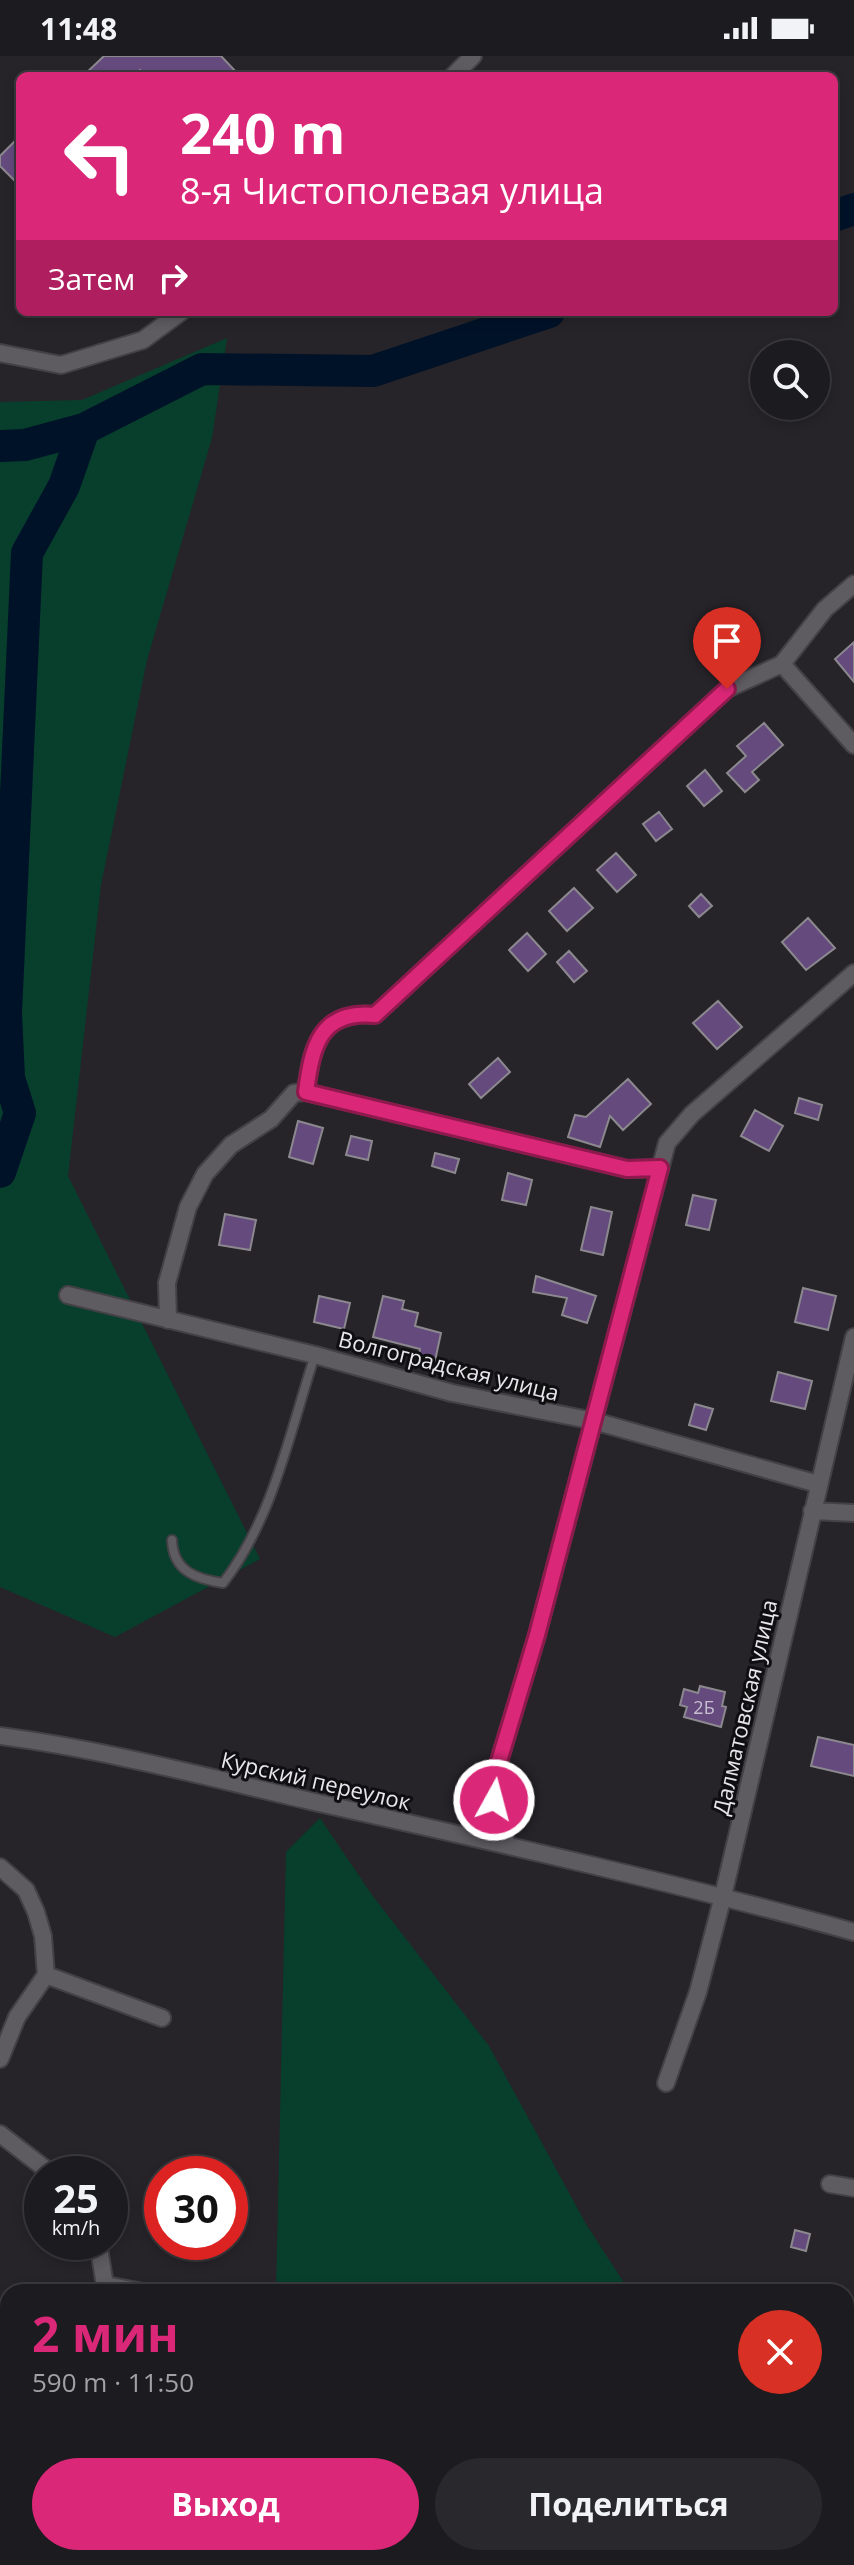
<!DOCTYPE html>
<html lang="ru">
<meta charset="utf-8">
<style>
:root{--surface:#1c1b1f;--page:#29282c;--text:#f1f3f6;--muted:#a0a1a4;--line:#3a393d;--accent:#db2777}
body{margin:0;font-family:"Open Sans",sans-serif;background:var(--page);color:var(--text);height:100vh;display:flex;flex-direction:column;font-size:30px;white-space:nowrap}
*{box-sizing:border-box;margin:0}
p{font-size:26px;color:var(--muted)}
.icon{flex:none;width:44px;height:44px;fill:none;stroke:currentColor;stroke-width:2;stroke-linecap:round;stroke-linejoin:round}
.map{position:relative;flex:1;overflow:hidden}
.details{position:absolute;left:0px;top:2228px;width:854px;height:282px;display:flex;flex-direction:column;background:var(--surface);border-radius:24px 24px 0 0;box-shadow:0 4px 12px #0003,0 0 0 2px var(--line)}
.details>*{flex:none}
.guide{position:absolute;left:16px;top:16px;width:822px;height:244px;border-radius:12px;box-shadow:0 4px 12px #0003,0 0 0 2px var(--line);background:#db2777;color:#fff;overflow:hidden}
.tools{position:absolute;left:750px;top:284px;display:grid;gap:16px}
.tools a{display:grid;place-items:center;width:80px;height:80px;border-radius:50%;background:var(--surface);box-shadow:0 4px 12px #0003,0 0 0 2px var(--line);font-size:40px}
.speed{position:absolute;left:24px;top:2100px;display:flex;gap:16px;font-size:40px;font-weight:700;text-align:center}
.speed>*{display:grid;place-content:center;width:104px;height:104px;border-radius:50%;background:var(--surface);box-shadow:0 4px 12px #0003,0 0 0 2px var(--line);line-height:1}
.speed small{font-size:20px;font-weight:400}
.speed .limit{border:12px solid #d22;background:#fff;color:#111}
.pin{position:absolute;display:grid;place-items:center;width:68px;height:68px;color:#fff;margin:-82px -34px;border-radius:50% 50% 50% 0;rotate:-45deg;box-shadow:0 0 8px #0007}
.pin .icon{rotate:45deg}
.me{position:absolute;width:88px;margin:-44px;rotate:7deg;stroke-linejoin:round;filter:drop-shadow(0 0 6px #0008)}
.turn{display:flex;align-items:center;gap:28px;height:168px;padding:0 32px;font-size:36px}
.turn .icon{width:104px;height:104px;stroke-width:2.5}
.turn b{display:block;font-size:56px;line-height:68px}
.then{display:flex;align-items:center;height:76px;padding:0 32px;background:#0003;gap:16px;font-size:30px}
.round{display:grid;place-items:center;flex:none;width:84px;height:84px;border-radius:42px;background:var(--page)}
.head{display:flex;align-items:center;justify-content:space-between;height:136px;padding:0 32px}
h1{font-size:48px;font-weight:700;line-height:60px;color:var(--accent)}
.action{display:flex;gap:16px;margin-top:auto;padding:16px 32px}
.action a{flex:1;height:92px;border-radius:48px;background:var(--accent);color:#fff;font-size:32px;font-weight:700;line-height:92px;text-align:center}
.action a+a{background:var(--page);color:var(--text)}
.status{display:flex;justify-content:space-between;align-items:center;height:56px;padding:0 40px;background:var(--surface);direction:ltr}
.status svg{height:22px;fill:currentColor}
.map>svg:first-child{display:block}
.green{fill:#073f2c}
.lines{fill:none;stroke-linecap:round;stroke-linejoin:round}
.river{stroke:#001228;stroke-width:32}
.building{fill:#654a7e;stroke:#8b888e;stroke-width:2}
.service-casing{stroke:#434145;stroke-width:12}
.minor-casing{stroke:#434145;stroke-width:20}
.service{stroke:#5e5b61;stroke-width:8}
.minor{stroke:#5e5b61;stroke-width:16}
.route-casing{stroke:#8e194d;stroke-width:20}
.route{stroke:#db2777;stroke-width:14}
.labels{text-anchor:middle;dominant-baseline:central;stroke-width:6;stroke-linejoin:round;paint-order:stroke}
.number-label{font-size:18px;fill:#c7bfcf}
.street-label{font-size:22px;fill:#e8e6ea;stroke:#0f0e10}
</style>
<div class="status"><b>11:48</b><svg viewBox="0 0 49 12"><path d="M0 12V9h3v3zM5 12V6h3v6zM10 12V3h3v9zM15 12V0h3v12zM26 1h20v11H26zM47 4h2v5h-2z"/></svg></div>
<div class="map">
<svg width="854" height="2509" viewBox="0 0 854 2509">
<rect width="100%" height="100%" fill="#262429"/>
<path class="green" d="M227 282 212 382 147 604 101 829 68 1120 260 1503 115 1581 0 1531V346L82 344Z
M320 1762 372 1839 489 1990 586 2168 630 2236H276L286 1796Z
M388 2502H769L770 2509H396Z"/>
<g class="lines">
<path class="river" d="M834 160 854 153
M0 390 25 389 84 373 202 313 373 315 549 256
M0 1116 20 1057 9 1022 6 957 27 497 64 430 84 373"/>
</g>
<path class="building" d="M104 0H221L240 20H146L140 14 134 20H83Z
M20 80V130L0 110V100Z
M854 586V626L835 603Z
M764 667 783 689 752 716 759 724 745 736 727 717 746 700 737 690Z
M705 714 722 735 704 750 687 730Z
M659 756 672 773 656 785 643 768Z
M616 797 636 819 617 836 597 814Z
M574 832 593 852 567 875 549 855Z
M701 838 712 850 699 861 689 850Z
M808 862 835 892 806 914 782 886Z
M527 877 546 898 528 915 509 894Z
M569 895 587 915 574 926 557 906Z
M718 945 742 971 717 993 693 967Z
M498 1002 510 1016 481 1042 469 1028Z
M628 1023 651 1048 623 1074 610 1060 600 1091 568 1081 575 1059 586 1061Z
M799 1042 822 1049 818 1064 795 1057Z
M755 1054 783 1070 769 1095 741 1080Z
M298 1065 323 1072 313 1108 289 1101Z
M351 1080 372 1085 368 1104 346 1099Z
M435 1097 459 1103 455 1117 432 1110Z
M508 1117 532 1124 526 1149 502 1144Z
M693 1139 716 1144 709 1174 686 1169Z
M591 1151 612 1156 603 1199 581 1194Z
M225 1158 256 1164 250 1194 219 1189Z
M536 1220 596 1240 587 1267 562 1259 567 1242 533 1236Z
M803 1232 836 1240 828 1274 795 1266Z
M319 1240 350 1247 344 1273 314 1266Z
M383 1240 404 1245 402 1253 418 1257 415 1270 441 1277 435 1305 418 1301 420 1293 373 1281Z
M778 1316 812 1325 805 1353 771 1345Z
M695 1348 713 1353 706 1374 689 1369Z
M700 1630 725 1636 722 1650 726 1651 721 1671 684 1661 687 1651 680 1649 684 1633 698 1637Z
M818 1681 854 1689V1720L811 1710Z
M795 2174 810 2178 806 2195 791 2191Z"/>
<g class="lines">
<defs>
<path id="service" d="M172 1484C173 1515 196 1523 223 1527 273 1463 290 1375 315 1299
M105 2225 164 2236"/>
<path id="minor" d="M453 20 473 0
M0 297 61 309 143 284 181 256
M782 608 854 689
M306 1036C311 990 321 954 375 959L727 633 782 608 825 553 854 528
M68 1239 315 1299 452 1337 594 1365 818 1428
M168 1264 167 1227 188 1151 205 1118 231 1089 271 1063 294 1037 306 1036 627 1113 660 1112
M812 1455 854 1457
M0 1680C107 1694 214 1723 319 1747 498 1787 677 1827 854 1876
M507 1789 494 1744V1722L537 1579 667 1087 692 1058 854 917
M0 1811 26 1834 36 1856 43 1880 46 1919 17 1961 0 2003
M46 1919 162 1962
M666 2027 698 1936 723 1840 854 1281
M0 2078 52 2118
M830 2128 854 2132
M98 2186 106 2236
M0 2361 8 2364
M156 2502 159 2509"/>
</defs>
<use href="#service" class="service-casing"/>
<use href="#minor" class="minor-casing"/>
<use href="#service" class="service"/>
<use href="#minor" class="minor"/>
</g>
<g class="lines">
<defs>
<path id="route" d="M494 1744V1722L537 1579 660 1112 627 1113 306 1036C312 990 320 954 375 959L727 633"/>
</defs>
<use href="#route" class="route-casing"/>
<use href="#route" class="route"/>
</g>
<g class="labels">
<g class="number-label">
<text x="704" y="1651">2Б</text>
</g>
<g class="street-label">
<text transform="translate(449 1309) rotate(14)">Волгоградская улица</text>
<text transform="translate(744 1651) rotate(-77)">Далматовская улица</text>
<text transform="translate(316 1724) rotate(13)">Курский переулок</text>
</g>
</g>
</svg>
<div class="tools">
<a><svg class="icon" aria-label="search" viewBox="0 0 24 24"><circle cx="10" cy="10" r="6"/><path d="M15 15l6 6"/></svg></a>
</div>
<div class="speed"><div>25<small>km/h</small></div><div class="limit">30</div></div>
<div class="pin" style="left:727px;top:633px;background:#d93025"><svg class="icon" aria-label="arrive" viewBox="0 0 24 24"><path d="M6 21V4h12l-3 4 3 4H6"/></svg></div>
<svg class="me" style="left:494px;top:1744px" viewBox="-20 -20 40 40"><circle r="17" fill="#db2777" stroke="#fff" stroke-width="3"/><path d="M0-11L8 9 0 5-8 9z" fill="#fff"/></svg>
<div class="guide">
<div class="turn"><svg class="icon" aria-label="left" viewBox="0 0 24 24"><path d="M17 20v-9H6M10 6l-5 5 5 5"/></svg><div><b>240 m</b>8-я Чистополевая улица</div></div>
<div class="then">Затем<svg class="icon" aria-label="right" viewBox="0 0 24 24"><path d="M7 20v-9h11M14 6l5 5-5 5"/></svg></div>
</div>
<section class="details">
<div class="head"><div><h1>2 мин</h1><p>590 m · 11:50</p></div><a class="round" style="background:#d93025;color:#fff"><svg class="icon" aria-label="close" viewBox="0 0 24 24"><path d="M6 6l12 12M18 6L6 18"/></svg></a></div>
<div class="action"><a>Выход</a><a>Поделиться</a></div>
</section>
</div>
